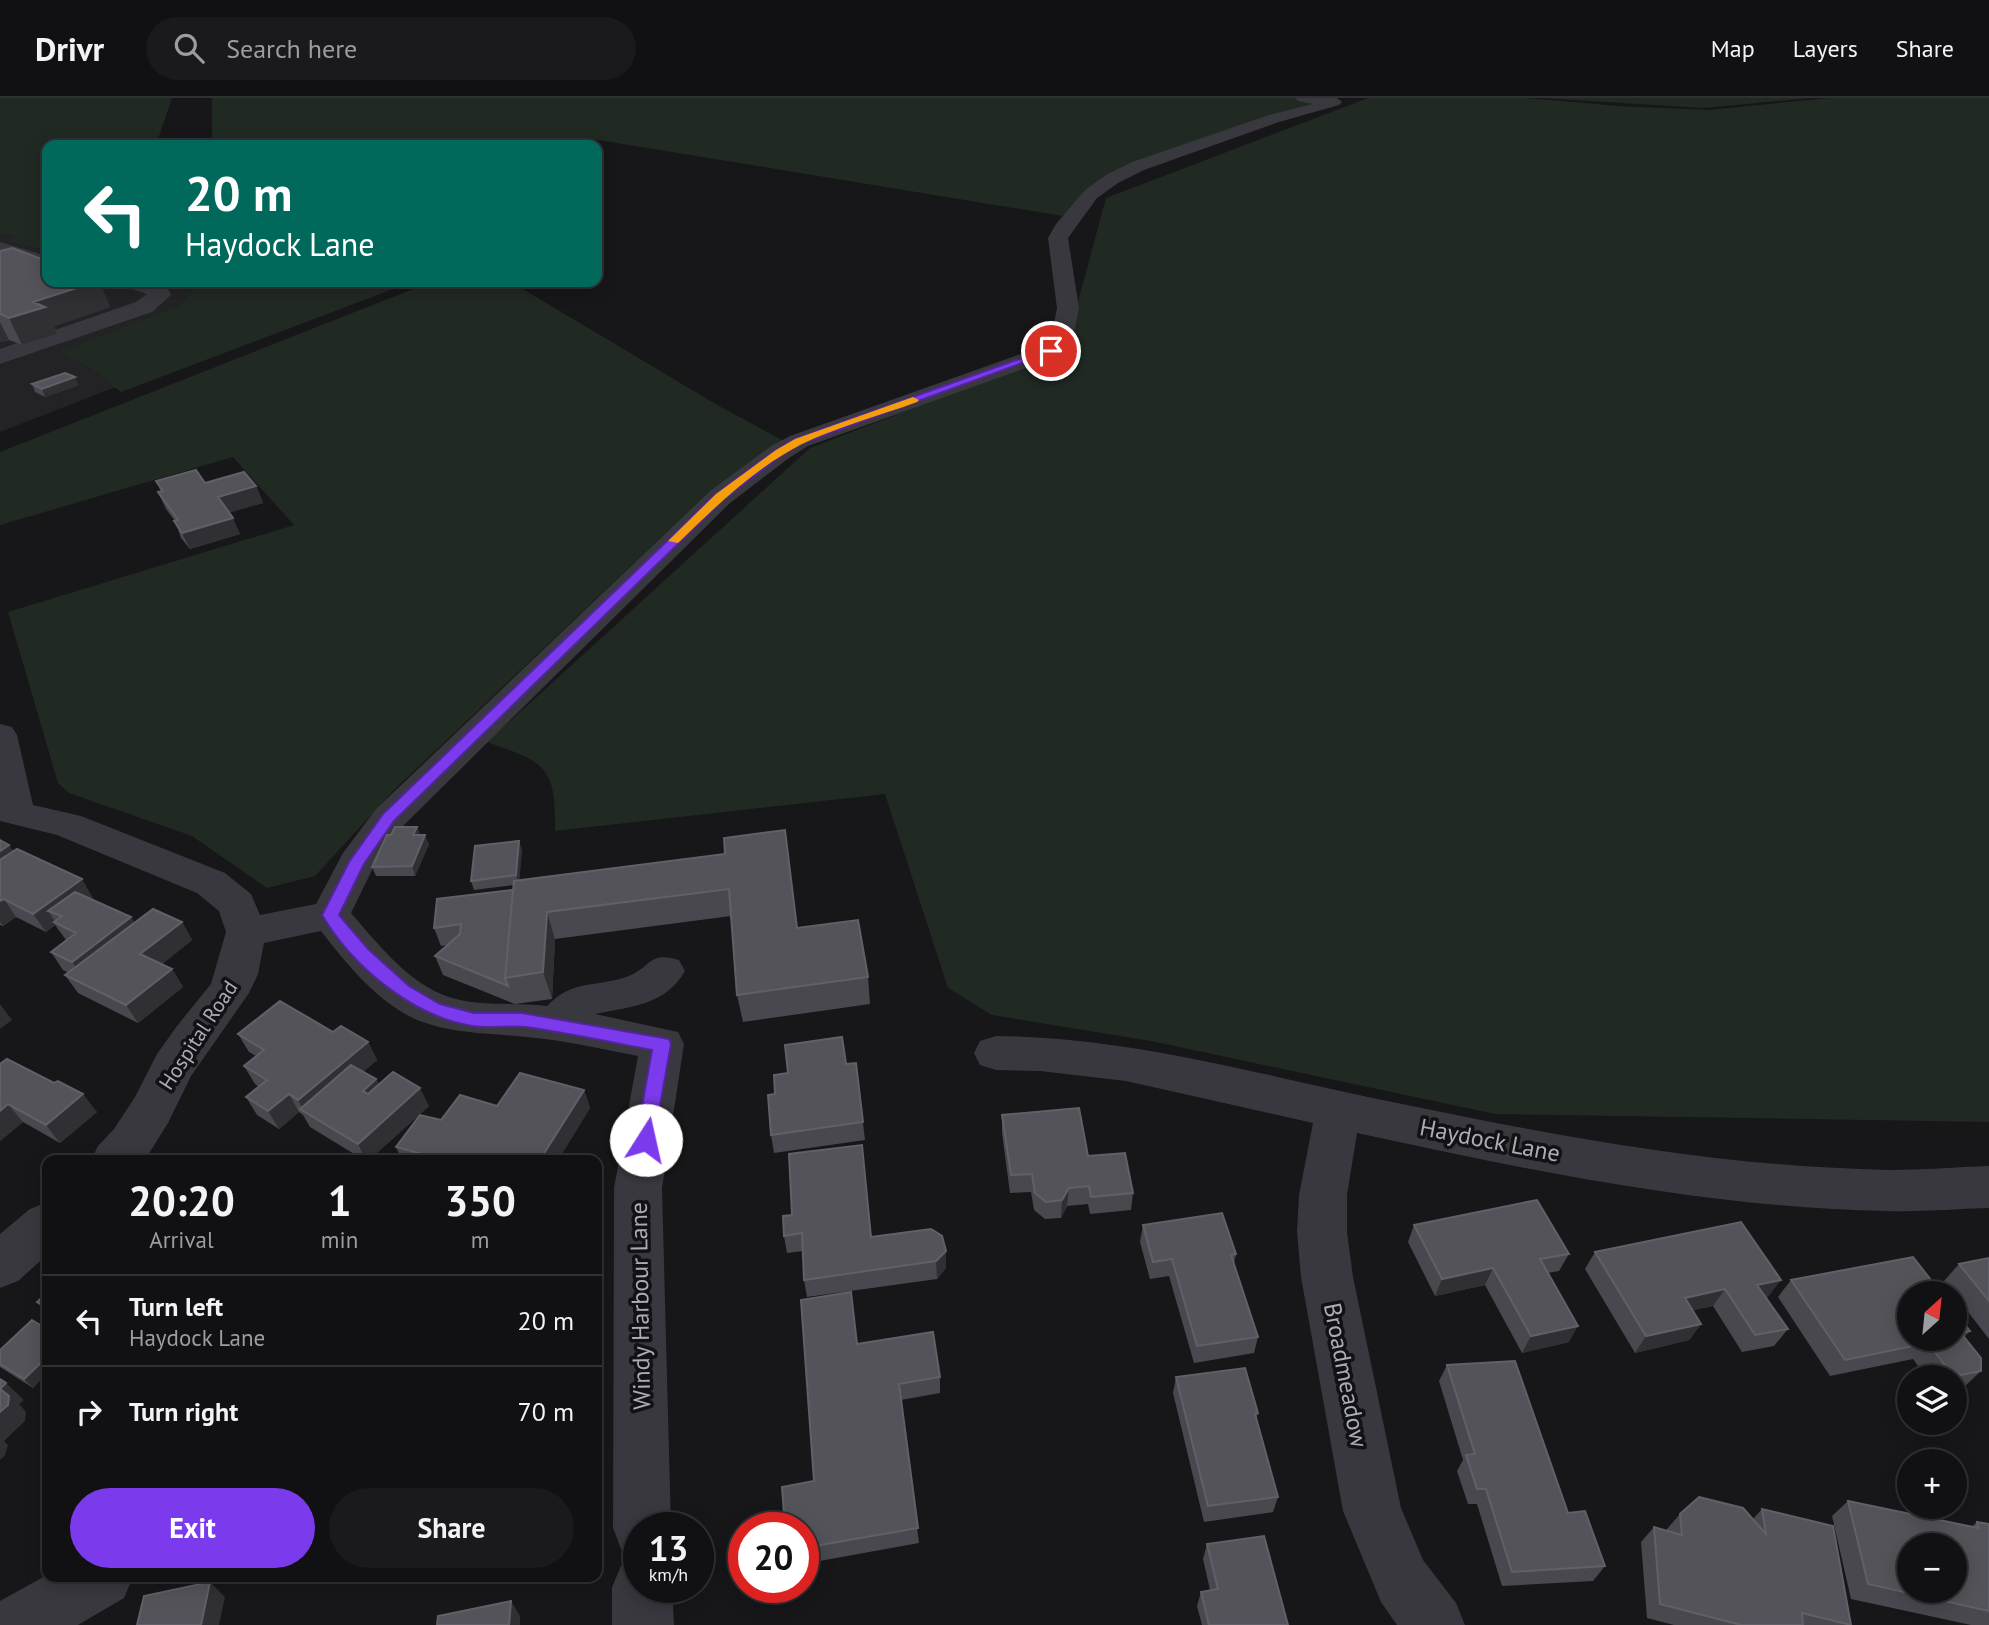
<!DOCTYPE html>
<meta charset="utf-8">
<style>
:root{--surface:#111113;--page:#1a1a1c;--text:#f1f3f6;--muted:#9c9da0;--line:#303133;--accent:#7c3aed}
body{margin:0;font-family:"PT Sans",sans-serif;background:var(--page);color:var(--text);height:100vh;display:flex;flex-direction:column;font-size:26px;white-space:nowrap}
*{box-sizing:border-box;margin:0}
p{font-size:23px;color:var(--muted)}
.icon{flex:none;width:38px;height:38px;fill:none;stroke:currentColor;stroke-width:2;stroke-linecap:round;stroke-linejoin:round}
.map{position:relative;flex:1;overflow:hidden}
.side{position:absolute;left:42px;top:1057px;width:560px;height:427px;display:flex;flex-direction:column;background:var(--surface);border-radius:14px;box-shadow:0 4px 18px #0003,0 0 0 2px var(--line)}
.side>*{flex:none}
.guide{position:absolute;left:42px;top:42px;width:560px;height:147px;border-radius:14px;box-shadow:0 4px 18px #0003,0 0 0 2px var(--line);background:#00695c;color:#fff;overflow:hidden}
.needle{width:46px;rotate:27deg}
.tools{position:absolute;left:1897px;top:1183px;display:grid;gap:14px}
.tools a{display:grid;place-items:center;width:70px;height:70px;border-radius:50%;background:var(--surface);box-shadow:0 4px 18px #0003,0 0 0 2px var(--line);font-size:35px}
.speed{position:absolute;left:623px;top:1414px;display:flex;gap:14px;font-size:35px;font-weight:700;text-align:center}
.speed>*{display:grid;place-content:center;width:91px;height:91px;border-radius:50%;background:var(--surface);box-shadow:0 4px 18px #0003,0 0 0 2px var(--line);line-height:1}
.speed small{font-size:18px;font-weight:400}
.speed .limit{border:10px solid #d22;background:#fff;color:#111}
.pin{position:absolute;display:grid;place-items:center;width:60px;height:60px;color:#fff;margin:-30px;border:4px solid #fff;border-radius:50%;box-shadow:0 2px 7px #0007}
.me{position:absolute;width:77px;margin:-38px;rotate:10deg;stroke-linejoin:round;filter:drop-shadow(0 0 5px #0008)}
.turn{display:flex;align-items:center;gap:24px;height:147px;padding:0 28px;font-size:32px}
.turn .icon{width:91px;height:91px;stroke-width:2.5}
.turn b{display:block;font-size:49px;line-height:60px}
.eta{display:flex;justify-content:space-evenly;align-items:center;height:119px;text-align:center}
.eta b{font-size:42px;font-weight:700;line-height:49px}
.button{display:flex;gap:14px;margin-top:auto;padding:14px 28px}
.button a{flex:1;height:80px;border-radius:42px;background:var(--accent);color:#fff;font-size:28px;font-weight:700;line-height:80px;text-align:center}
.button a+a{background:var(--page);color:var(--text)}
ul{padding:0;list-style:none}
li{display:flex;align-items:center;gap:21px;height:91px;padding:0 28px;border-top:2px solid var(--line)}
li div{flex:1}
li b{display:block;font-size:26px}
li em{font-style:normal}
header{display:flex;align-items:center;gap:42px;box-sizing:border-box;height:98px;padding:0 35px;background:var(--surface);border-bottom:2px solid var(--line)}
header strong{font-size:33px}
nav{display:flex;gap:38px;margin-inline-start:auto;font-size:24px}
.search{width:490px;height:63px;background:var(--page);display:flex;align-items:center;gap:18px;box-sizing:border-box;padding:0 24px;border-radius:38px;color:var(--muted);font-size:26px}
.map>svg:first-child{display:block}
.built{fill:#232326}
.green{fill:#212923}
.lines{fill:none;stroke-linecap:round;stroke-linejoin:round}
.minor{fill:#38383e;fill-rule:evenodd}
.wall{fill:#48484e}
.shaded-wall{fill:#303034}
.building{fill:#535359;stroke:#606168;stroke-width:2;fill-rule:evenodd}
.route{fill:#7c3aed;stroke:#51269a;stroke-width:2}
.slow{fill:#f59e0b}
.labels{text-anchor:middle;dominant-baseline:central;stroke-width:7;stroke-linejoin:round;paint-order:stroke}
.street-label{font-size:21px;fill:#aaacb8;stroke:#121214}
.near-street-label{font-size:24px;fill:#aaacb8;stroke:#121214}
</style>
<header>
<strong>Drivr</strong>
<div class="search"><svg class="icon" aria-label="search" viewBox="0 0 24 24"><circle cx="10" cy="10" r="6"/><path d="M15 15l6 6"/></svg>Search here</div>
<nav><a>Map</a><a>Layers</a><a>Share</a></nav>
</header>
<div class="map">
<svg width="1989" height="1527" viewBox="0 0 1989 1527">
<rect width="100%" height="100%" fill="#171719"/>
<path class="built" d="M0 135 17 139 8 143 47 152V184H184L198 188 180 207 60 254 94 273 116 289 0 334Z"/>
<path class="green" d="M0 0H172L156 47H47V152L6 143 15 139 0 135Z
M212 0H1336L1127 70 1063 118 586 40 561 47H212Z
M1368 0H1527L1618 8 1708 12 1830 0H1989V1024L1495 1016 1151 943 992 917 948 890 885 696 555 733C556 668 546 665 487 644L810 350 1065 252 1106 100Z
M1541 0H1810L1704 10Z
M184 184H412L121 294 94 273 59 254 180 207 197 188Z
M431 184H511L719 308 782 342 708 395 396 690 315 778 267 790 192 738 69 695 58 685 8 514 294 427 233 359 0 427V354Z"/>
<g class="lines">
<path class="minor" d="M1295 0H1337L1342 4 1339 7 1279 24 1144 72 1118 85 1097 100 1068 140 1079 210 1073 240 1059 258 808 348 789 360 730 405 402 729 374 768 351 815C378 846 409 886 449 899 479 909 515 904 547 908 574 880 597 890 629 878 652 868 649 853 679 862L685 873C666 907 630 909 595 916L678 934 684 946 662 1090 671 1430H639V1458L621 1451 613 1430 614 1090 638 958C601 951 564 942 526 939 484 934 444 937 405 916 371 896 345 864 321 833L264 845 258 876 249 895 191 978 168 1025 145 1062H91L98 1048 114 1031 135 999 157 956 177 928 211 886 226 834 219 813 197 795 57 737 0 723V626L12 629 17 637 33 707 81 718 225 775 251 796 260 817 316 806 343 755 376 711 710 393 771 348 790 338 1043 248 1051 239 1057 210 1048 140 1056 126 1085 92 1106 77 1132 64 1269 17 1313 6 1298 3Z
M0 144 47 158V170L0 156Z
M120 184H151L167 188 171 197 152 214 0 266V251L136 204 147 196 123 188Z
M996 938C1134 939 1267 979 1402 1006 1561 1039 1725 1069 1889 1072 1922 1072 1956 1069 1989 1068V1110C1955 1111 1922 1114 1888 1113 1710 1110 1531 1073 1357 1035L1347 1097V1134L1353 1179 1401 1410 1423 1462 1456 1505 1465 1527H1397L1381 1504 1343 1413 1301 1179 1297 1134 1299 1097 1313 1025 1126 983 1040 973 996 972 980 967 974 955 980 943Z
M47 1104V1157L18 1183 0 1190V1136L30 1111Z
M639 1460V1489H672L674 1527H612V1489L621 1468Z
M47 1477V1479H133L124 1500 78 1527H0V1503Z"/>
</g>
<path class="wall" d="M0 153 47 184H99L110 209 54 228 57 236 22 247 9 242 0 244Z
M32 286 79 287 45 299 35 294Z
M156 383 205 385 256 388 263 405 229 414 240 436 190 451 181 440 175 423 166 411 158 394H161Z
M417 729 420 737 429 746 415 778H376L372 769 391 737Z
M0 742 14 753 93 800 91 801 135 825 182 824 192 842 162 866 172 871 183 889 138 925 78 895 65 877 69 875 63 872 51 854 66 842 55 827 46 834 16 819 3 828 0 827Z
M522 752 519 782 725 756 797 830 868 879 870 906 743 924 737 897 731 818 555 841 552 901 515 906 443 877 435 858 447 847 441 848 434 830 513 792V787L474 792 471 783Z
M333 934 368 944 377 962 363 974 376 981 379 986 429 1008 369 1062H364L310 1029 303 1017 299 1014 279 1031 257 1017 246 999 259 989 255 986 244 968 256 958 249 954 238 936Z
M856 965 865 1042 774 1055 771 1037 775 996 788 975Z
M0 966 54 985 97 1014 60 1045 23 1024 0 1043Z
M584 992 590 1010 558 1062H402L396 1049 441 1022 497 1008Z
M1002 1017 1088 1058 1133 1095 1131 1112 1090 1116 1088 1106 1067 1108 1061 1120 1045 1121 1034 1112 1031 1094 1010 1095 1002 1035Z
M783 1118 871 1139 931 1131 946 1170 937 1181 807 1199 804 1182 803 1153 787 1155 784 1138Z
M1143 1127 1236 1156 1234 1165 1258 1239 1254 1255 1194 1265 1169 1178 1150 1181 1140 1144Z
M1414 1127 1569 1156 1559 1173 1548 1175 1569 1244 1522 1255 1485 1187 1435 1198 1408 1144Z
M1595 1154 1768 1199 1766 1200 1788 1231 1774 1248 1742 1254 1713 1208 1693 1212 1701 1226 1689 1242 1635 1255 1585 1171Z
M1989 1160V1241L1955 1197V1195H1953L1944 1183 1959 1166Z
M1791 1182 1955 1214 1970 1233 1964 1239 1981 1273 1964 1289 1955 1291V1279H1926L1913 1261 1830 1278 1778 1199Z
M47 1195V1214L37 1204Z
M47 1231V1275L33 1290 0 1269V1252Z
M857 1246 940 1279V1295L901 1302 919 1445 803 1466V1430L814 1383Z
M1447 1267 1568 1415 1605 1468 1593 1483 1502 1488 1477 1406H1468L1457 1373 1463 1362 1439 1283Z
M1176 1279 1258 1315 1256 1322 1278 1399 1273 1414 1204 1424 1173 1295Z
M1848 1403 1971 1429 1977 1424 1989 1426V1527H1971L1851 1501 1832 1418Z
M1762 1411 1851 1527H1674L1647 1520 1641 1444 1654 1429 1667 1433V1431L1680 1416 1753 1421Z
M1207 1446 1288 1527H1202L1197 1508 1201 1494 1210 1492 1203 1461Z"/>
<path class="shaded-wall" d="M95 184H99L110 209 54 228 57 236 22 247 9 220 33 204Z
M0 224 9 242 0 244Z
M75 279 79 287 45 299 42 291Z
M256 388 263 405 225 416 218 399Z
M233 420 240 436 190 451 182 435Z
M417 729 420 738 413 737Z
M425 737 429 746 415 778 412 768Z
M519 743 522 752 519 786 516 777Z
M9 747 21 765 0 779V753Z
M82 781 93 800 63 821 62 818 48 813 57 826 54 824 55 827 46 834 33 816Z
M4 801 16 819 3 828 0 824V803Z
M547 814 555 841 552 901 543 874Z
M131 819 143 837 85 882 72 864Z
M182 824 192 842 152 874 140 856Z
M172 871 183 889 138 925 126 907Z
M0 906 12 922 0 931Z
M368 944 377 962 311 1018 304 1014 298 1002Z
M376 981 385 999 373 1010 363 993Z
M420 990 429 1008 369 1062H366L358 1046Z
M584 992 590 1010 558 1062H545L543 1057Z
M83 996 97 1014 60 1045 46 1027Z
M289 996 299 1014 279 1031 268 1013Z
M8 1006 23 1024 0 1043V1013Z
M1069 1090 1067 1108 1061 1120 1062 1102Z
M946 1153V1170L937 1181 936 1163Z
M1493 1170 1485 1187 1435 1198 1442 1181Z
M1781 1182 1768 1199 1745 1204 1757 1187Z
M1725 1191 1713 1208 1673 1216 1685 1200Z
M1701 1226 1689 1242 1635 1255 1646 1238Z
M1578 1228 1569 1244 1522 1255 1531 1238Z
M47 1259V1275L33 1290 24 1281Z
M6 1285 24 1302 19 1306 26 1314 25 1323 4 1343 8 1347 5 1357 0 1362V1291Z
M210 1484 225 1499 219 1527H201Z
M511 1503 520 1518V1527H509Z"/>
<path class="building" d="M12 150 47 163V184H95L33 204 45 209 9 220 0 216V153Z
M65 275 75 279 42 291 32 286Z
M196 372 205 385 244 374 256 388 218 399 233 420 182 435 174 423 178 422 158 394 163 393 156 383Z
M395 729H417L413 737H425L412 768 372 769 387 737H391Z
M785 732 797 830 858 822 868 879 737 897 729 791 547 814 543 874 505 880 514 783 725 756 724 740Z
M0 742 9 747 0 753Z
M519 743 516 777 471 783 475 748Z
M17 751 82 781 33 816 4 801 0 803V762Z
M513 792 505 880 508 888 435 858 460 836 461 826 434 830 437 801Z
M75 794 131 819 72 864 51 854 76 835 54 824 62 818 48 813Z
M153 811 182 824 140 856 172 871 126 907 65 877Z
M280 903 333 934 341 928 368 944 298 1002 289 996 268 1013 246 999 267 982 244 968 264 952 238 936Z
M842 939 846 966 856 965 863 1024 771 1037 768 997 775 996 774 977 788 975 785 947Z
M7 961 54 985 58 983 83 996 46 1027 8 1006 0 1013V966Z
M351 967 376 981 363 993 368 996 393 974 420 990 358 1046 300 1011Z
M520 975 584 992 543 1057 549 1058 547 1062H445L396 1049 420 1017 441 1022 460 997 497 1008Z
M1079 1010 1088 1058 1125 1055 1133 1095 1091 1099 1089 1088 1069 1090 1062 1102 1046 1104 1035 1095 1032 1076 1011 1077 1002 1017Z
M862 1047 871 1139 931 1131 942 1138 946 1153 936 1163 804 1182 802 1135 784 1138 783 1118 792 1117 789 1056Z
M1537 1102 1569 1156 1540 1161 1578 1228 1531 1238 1493 1170 1442 1181 1414 1127Z
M1222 1115 1236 1156 1231 1157 1258 1239 1197 1248 1172 1161 1153 1164 1143 1127Z
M1741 1124 1781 1182 1757 1187 1788 1231 1755 1237 1725 1191 1685 1200 1701 1226 1646 1238 1595 1154Z
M1913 1159 1941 1195H1909V1241H1955V1214L1970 1233 1961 1235 1981 1260V1273L1961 1277 1947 1270 1928 1245 1845 1262 1791 1182Z
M1989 1160V1203L1959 1166Z
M851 1194 857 1246 933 1234 940 1279 899 1286 918 1430 803 1450V1430H785L782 1389 814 1383 801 1202Z
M47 1195V1210L37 1204Z
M32 1222 47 1231V1259L24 1281 0 1266V1252Z
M1515 1263 1568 1415 1585 1413 1605 1468 1512 1474 1486 1391H1477L1466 1357 1475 1356 1447 1267Z
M1245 1270 1258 1315 1255 1316 1278 1399 1208 1408 1176 1279Z
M0 1281 6 1285 0 1291 9 1298 8 1307 0 1314Z
M1699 1399 1743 1410 1766 1436 1762 1411 1833 1428 1851 1527 1802 1515 1803 1527H1741L1660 1506 1654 1429 1682 1437 1680 1416Z
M1848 1403 1978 1430 1977 1424 1989 1426V1513L1868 1486ZM1909 1447H1955V1493H1909Z
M1264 1438 1288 1527H1209L1201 1494 1218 1491 1207 1446Z
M210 1484 201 1527H137L144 1498Z
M511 1503 509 1527H437L438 1518Z"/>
<path class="route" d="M1047 251 1055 253 803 345 783 356 724 401 394 723 364 766 339 817 368 851 409 888 440 906 474 915H522L669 941 671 946 653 1047 646 1050 639 1047 636 1042 652 952C610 944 568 935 526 929 508 927 490 931 473 928 413 919 353 869 322 817L349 764 383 716 716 396 776 352 795 341Z"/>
<path class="slow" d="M913 299 919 302 917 304C879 318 836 329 800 347 754 371 715 409 678 445L668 443 716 396 776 352 795 341Z"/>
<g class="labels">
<g class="street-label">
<text transform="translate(198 937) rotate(-57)">Hospital Road</text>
</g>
<g class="near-street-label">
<text transform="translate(1490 1042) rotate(11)">Haydock Lane</text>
<text transform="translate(640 1208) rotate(-91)">Windy Harbour Lane</text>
<text transform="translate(1346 1277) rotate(79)">Broadmeadow</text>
</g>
</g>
</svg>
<div class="tools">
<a><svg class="needle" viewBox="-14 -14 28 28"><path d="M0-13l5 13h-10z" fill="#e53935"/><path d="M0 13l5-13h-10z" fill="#9c9da0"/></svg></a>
<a><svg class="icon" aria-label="layers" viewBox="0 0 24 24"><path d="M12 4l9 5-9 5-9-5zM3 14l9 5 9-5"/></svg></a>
<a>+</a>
<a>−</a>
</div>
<div class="speed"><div>13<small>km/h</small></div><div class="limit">20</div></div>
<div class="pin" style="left:1051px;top:253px;background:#d93025"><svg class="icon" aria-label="arrive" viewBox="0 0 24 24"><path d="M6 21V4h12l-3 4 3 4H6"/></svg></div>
<svg class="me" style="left:646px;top:1042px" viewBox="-20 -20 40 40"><circle r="19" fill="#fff"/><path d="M0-13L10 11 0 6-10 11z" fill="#7c3aed"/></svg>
<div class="guide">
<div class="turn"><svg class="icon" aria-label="left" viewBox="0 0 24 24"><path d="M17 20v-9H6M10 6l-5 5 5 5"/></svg><div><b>20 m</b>Haydock Lane</div></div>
</div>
<section class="side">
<div class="eta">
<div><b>20:20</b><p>Arrival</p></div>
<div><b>1</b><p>min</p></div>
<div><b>350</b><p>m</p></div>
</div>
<ul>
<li><svg class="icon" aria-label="left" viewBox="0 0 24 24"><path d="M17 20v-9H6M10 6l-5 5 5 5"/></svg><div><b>Turn left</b><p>Haydock Lane</p></div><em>20 m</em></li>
<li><svg class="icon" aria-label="right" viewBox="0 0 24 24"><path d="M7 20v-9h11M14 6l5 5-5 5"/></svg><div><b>Turn right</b></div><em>70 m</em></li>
</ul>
<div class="button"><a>Exit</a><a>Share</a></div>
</section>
</div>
